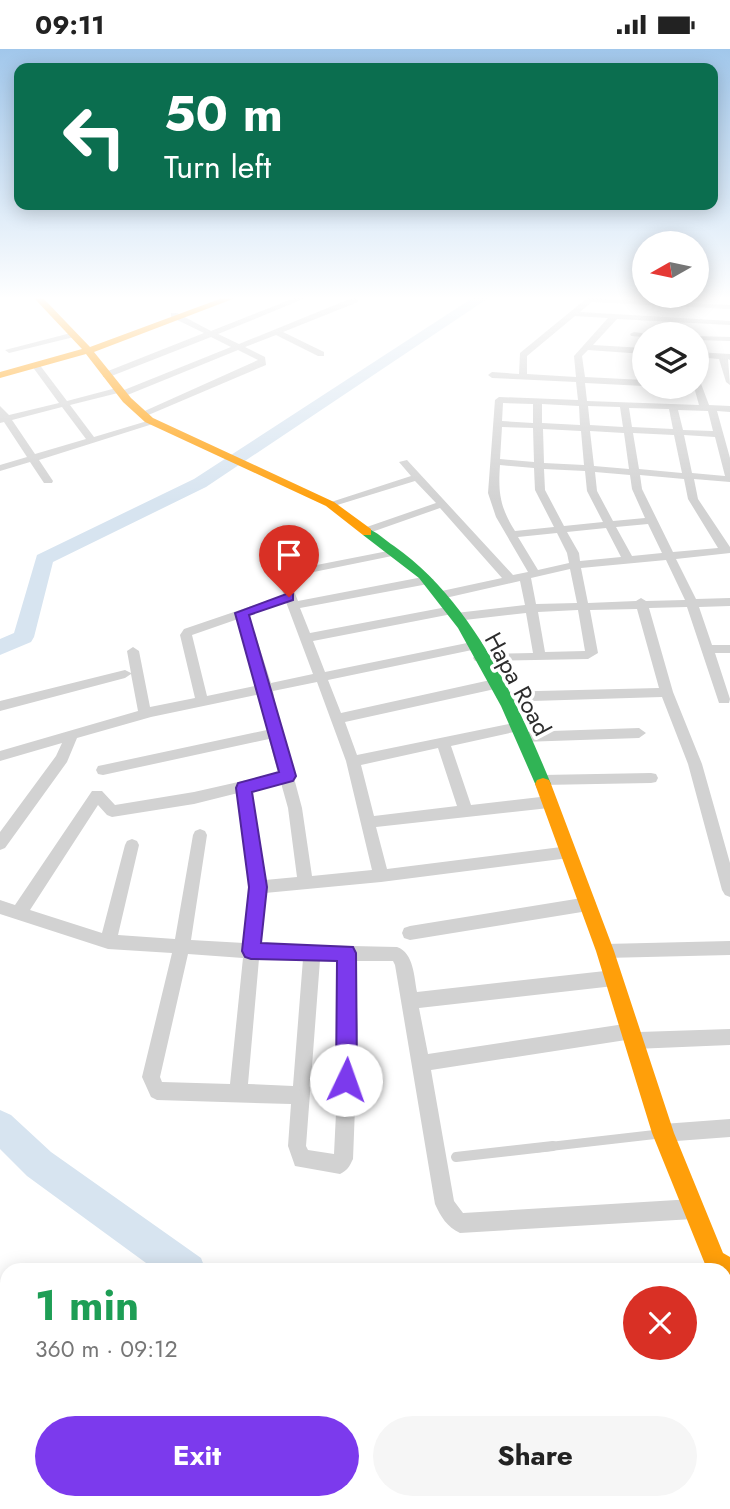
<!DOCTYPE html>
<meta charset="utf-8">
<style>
:root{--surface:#fff;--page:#f6f6f6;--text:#222;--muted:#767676;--accent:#7c3aed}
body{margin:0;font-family:Jost,sans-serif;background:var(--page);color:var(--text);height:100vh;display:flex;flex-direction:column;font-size:26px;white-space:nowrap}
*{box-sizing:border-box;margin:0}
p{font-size:23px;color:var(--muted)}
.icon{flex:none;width:38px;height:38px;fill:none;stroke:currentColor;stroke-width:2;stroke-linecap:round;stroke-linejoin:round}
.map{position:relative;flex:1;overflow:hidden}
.sheet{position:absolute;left:0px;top:1214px;width:732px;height:247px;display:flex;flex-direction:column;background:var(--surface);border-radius:21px 21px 0 0;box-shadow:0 4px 18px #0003}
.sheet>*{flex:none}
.hud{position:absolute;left:14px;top:14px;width:704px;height:147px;border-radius:14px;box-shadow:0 4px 18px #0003;background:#0b6e4f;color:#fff;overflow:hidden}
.needle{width:46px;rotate:261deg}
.buttons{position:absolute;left:632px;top:182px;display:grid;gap:14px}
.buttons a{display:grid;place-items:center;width:77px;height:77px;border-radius:50%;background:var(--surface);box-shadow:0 4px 18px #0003;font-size:35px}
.pin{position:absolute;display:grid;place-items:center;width:60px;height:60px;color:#fff;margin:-72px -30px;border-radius:50% 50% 50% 0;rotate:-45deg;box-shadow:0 0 7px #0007}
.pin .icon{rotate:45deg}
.me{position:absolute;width:77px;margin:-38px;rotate:3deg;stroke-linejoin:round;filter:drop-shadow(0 0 5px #0008)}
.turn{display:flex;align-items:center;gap:24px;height:147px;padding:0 35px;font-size:32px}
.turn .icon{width:91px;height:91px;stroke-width:2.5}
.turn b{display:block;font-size:49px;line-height:60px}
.round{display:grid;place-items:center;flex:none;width:74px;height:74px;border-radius:37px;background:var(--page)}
.summary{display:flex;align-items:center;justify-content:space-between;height:119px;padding:0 35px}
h1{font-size:42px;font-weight:700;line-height:52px;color:#1e9e55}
.button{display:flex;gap:14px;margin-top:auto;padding:14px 35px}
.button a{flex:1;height:80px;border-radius:42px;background:var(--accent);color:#fff;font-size:28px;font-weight:700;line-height:80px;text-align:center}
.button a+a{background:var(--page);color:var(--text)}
.status{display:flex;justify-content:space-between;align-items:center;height:49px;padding:0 35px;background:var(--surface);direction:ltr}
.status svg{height:19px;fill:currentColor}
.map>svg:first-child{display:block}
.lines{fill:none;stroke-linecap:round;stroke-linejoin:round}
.river{fill:#d7e4f0;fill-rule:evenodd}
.lane-far1{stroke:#d2d2d2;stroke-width:9}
.lane{stroke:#d2d2d2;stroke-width:10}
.street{fill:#d2d2d2;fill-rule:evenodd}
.fast{fill:#30b455;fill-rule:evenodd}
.slow{fill:#ff9f0a;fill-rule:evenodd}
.route{fill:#7c3aed;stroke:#51269a;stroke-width:2}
.labels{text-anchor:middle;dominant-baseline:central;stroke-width:7;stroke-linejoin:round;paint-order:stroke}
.street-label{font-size:24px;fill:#2d2d2d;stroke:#fff}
</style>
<div class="status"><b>09:11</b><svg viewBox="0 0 49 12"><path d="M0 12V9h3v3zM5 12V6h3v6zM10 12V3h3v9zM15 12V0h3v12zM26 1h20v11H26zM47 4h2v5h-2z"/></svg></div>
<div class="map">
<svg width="730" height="1460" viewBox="0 0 730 1460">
<rect width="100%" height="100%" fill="#fff"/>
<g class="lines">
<path class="river" d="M474 248H490L206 438 53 513 34 588 31 593 0 606V590L14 584 37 506 194 430Z
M0 1061 11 1066 51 1103 201 1209 206 1222H157L27 1127 0 1100Z
M629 1454H681L684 1460H632Z"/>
<path class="lane-far1" d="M537 1099 659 1085"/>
<path class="lane" d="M456 1108 553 1097"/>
<path class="street" d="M297 248H308L218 285 239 295 352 249H358V253L283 283 324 303V307H318L276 286 245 298 265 308 266 316 146 367 138 365 258 311 238 301 125 347H119L118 344 70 356 94 388 154 370 159 373 39 411 53 432 52 434H44L30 413 0 422V416L27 408 4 373 0 374V357L9 366 59 354 32 317 33 315H39L67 352 120 338 124 341 231 298 211 288 109 328H103V324L204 284 171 268V264H177L211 282ZM62 358 86 390 35 405 12 371Z
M587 249 730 256V260L592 253 580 263 730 272V276L617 270 593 296 644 299V305L588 301 582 307 585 328 644 331V337L585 334 587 352 699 356 694 338H696V330L700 332 709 356 730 357V363L717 362 730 409V433L694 430 698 450 730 498V504L676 510 696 550 730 549V557L699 558 712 596H730V604H715L730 650 729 654H719L687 558 649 559 673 643 702 715 730 814V848L725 846 722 841 688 715 662 648 502 653 496 648 502 643 659 639 637 560 590 561 598 604 588 610 475 612 473 609 475 606 479 605 533 604 526 564 456 572 450 568 456 564 525 556 520 532 441 550 437 549V543L502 529 440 459 369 484H361V480L436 454 415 432 334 457 330 458 325 455 411 427 399 413 407 411 513 526 528 523 496 468 488 444 495 351 499 348 578 351 576 333 492 329 488 326 492 323 519 325 520 304ZM575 267 608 269 574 307 576 328 527 325V307ZM503 354 533 355V374L502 372ZM542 355 579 357 580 376 542 374ZM588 357 620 358 623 378 590 376ZM629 359 669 360 673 380 632 378ZM678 361 708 362 713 382 683 381ZM502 378 533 379 534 413 500 410ZM543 380 581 382 584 416 544 414ZM590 382 624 384 629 420 594 417ZM633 384 674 386 682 424 639 420ZM684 386 715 388 725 427 692 424ZM500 416 534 419 535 441 554 478 515 482C500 458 498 444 500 416ZM544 420 585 422 587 442 603 473 564 477 545 441ZM595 423 630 426 632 440 645 469 613 472 597 442ZM640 426 684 430 688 450 718 499 673 503 642 440ZM648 475 662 504 632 507 616 478ZM606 479 621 508 580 512 579 504 567 483ZM557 484 567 504 569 514 538 521 518 488ZM666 511 685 551 646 552 641 549 636 552 588 554 581 519ZM570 520 577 554 536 555 531 529ZM578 561 585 602 545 603 538 563Z
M634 283 648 285H644V288L631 287 630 285Z
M71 284 75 286 74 288 9 304 5 301Z
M696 287 730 288V292L696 291Z
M696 303 730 305V311L728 310 730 336 726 333 719 310 696 308Z
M393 501 397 502V506L294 527 290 532 298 552 428 527 434 531 428 535 300 559 310 584 452 557 458 561 452 565 313 592 325 623 472 593 478 597 472 601 328 631 341 664 495 630 501 635 495 640 345 673 357 706 518 673 525 678 523 681 451 697 471 756 549 747 554 749 556 753 554 757 549 759 376 778 387 820 569 797 574 799 576 803 574 807 569 809 381 833 265 844 261 895 397 898C414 904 414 928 417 943L614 921 620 924 622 929 620 934 614 937 419 959 428 1005 631 974 637 976 639 983 730 980V996L634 1000 628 998 626 991 431 1021 454 1152 463 1164 693 1150 700 1153 703 1160 700 1167 693 1170 460 1184C447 1178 441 1168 435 1155L395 916 393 912H355L358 982 353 1110C349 1118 348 1121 340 1125L295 1117 288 1097 291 1055 157 1051 151 1048 142 1028 172 904 108 900 0 865V851L15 856 92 742H102L115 756 194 743 278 724 269 690 103 726 98 725 96 721 98 717 103 716 267 681 261 645 151 668 77 689 67 713 5 799 0 801V783L56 707 62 694 0 712V702L138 662 131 625 125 629 0 662V652L125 621 131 624 127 602 133 598 139 602 150 658 195 649 180 586 184 580 284 546 278 532 286 522ZM286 553 313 625 271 634 249 566ZM238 570 259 636 207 647 192 586ZM317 633 346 712 372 821 312 827 302 759 294 729 295 727 281 684 273 642ZM438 699 457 757 374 767 361 716ZM281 734 288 759 297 828 265 831 251 741ZM238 744 250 838 244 894 191 891 207 786 205 782 200 780 195 782 193 786 175 890 118 886 139 796 137 792 132 790 127 792 125 796 102 884 30 861 98 756 107 766 112 768 194 755ZM188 905 243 909 230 1035 162 1033 160 1028ZM259 910H303L293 1037 248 1035ZM320 911H339L340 982 334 1105 308 1101 306 1097Z
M639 679 646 684 639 689 522 693 515 688 522 683Z
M651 724 656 725 658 729 656 733 651 734 542 736 537 735 535 731 537 727 542 726Z
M588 848 594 850 596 855 594 860 588 862 410 891 404 889 402 884 404 879 410 877Z
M730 892V906L605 909 599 907 597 902 599 897 605 895Z
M730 1070V1088L663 1093 656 1091 654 1084 656 1077 663 1075Z"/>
<path class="fast" d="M367 479C377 483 385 491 394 497 472 552 515 648 551 735L549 739H537L501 657 458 579 419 529 363 486V480Z"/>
<path class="slow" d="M33 248H42L90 298 225 248H238L94 303 131 349 153 369 334 453 371 480V486H363L326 457 145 373 123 353 86 305 0 329V323L82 300Z
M543 729 549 731 551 735 614 902 674 1084 723 1204 730 1208V1234L724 1231V1222L707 1220 652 1084 596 902 535 735 537 731Z"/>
</g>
<linearGradient id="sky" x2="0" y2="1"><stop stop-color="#a1c7eb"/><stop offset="0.55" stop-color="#fff"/><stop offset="1" stop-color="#fff" stop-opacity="0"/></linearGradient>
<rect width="730" height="453" fill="url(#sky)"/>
<path class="route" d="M289 544 293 545V551L249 566 296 727 293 732 252 743 267 838 261 894 353 898 356 904 357 1031 354 1039 346 1042 339 1039 336 1031 337 912 251 910 245 908 242 902 249 838 236 739 238 734 279 723 235 564Z"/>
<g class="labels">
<g class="street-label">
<text transform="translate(518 635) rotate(62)">Hapa Road</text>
</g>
</g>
</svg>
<div class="buttons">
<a><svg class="needle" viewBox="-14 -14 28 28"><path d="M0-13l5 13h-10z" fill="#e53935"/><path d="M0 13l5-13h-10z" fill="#767676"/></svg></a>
<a><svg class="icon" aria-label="layers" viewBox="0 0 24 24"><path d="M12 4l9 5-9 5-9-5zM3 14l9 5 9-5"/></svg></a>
</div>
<div class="pin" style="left:289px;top:548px;background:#d93025"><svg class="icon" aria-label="arrive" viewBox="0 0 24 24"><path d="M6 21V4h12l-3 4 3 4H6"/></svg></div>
<svg class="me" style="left:346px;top:1031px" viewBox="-20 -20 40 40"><circle r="19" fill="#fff"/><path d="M0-13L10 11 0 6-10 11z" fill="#7c3aed"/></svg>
<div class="hud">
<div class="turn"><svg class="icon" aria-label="left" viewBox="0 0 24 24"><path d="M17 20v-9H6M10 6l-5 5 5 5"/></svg><div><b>50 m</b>Turn left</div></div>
</div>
<section class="sheet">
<div class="summary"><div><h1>1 min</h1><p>360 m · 09:12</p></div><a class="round" style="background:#d93025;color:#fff"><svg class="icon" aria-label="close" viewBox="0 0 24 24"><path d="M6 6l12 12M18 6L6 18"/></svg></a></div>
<div class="button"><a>Exit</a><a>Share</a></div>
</section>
</div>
